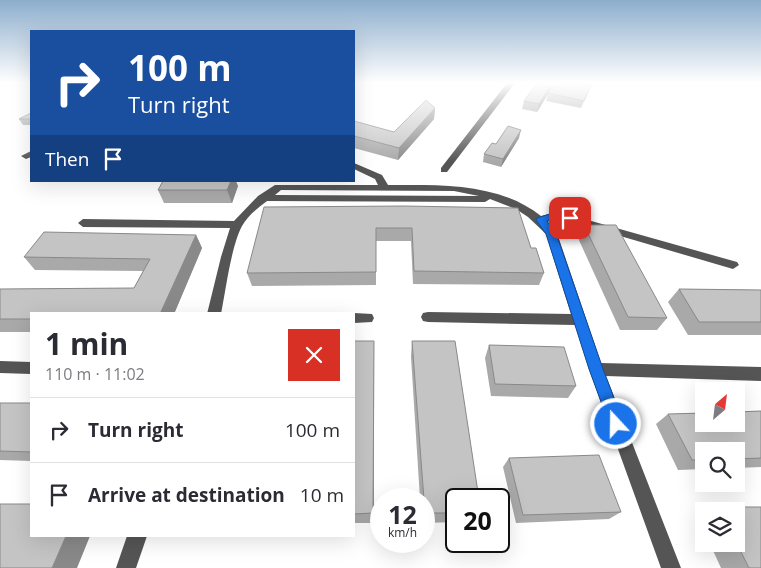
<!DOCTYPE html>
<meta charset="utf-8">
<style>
:root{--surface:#fff;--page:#f2f2f3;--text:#2b2b33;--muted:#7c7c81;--line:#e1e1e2}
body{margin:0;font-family:"Open Sans",sans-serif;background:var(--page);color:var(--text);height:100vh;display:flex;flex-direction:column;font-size:19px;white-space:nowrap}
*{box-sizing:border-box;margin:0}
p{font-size:16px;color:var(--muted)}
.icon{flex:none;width:28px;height:28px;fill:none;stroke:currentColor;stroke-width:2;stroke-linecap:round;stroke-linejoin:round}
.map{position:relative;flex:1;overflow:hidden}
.side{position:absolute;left:30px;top:312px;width:325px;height:225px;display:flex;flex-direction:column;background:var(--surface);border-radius:0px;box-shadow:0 5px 20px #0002}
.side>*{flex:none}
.hud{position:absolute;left:30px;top:30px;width:325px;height:152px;border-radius:0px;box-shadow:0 5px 20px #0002;background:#1a4fa0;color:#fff;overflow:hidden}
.needle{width:32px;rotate:28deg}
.buttons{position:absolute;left:695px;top:382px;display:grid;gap:10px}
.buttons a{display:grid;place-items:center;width:50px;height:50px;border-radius:0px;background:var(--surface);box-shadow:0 5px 20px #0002;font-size:25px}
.speed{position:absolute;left:370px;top:488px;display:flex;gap:10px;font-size:25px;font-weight:700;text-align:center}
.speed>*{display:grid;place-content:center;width:65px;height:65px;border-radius:50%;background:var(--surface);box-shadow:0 5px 20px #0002;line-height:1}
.speed small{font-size:12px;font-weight:400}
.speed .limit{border:2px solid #111;border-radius:8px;background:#fff;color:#111}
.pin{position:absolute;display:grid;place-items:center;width:42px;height:42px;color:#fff;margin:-21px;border-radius:10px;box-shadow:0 2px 8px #0006}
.me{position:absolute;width:55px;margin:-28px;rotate:339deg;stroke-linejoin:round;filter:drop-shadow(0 0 4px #0008)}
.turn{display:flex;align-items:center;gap:18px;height:105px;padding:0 15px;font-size:22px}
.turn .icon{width:65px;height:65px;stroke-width:2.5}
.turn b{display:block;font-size:35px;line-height:42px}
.then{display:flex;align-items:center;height:48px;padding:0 15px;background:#0003;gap:10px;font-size:19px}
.round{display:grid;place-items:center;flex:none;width:52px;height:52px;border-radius:0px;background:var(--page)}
.head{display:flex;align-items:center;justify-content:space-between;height:85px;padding:0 15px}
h1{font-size:30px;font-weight:700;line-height:38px}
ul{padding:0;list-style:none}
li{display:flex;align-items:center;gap:15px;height:65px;padding:0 15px;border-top:1px solid var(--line)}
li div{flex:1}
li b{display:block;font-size:19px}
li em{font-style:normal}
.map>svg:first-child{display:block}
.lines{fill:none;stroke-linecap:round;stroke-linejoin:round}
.minor{fill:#555;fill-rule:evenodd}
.wall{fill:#a9a9a9}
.shaded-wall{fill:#898989}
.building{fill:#c4c4c4;stroke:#898989}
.route{fill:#1a73e8;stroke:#114b97}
</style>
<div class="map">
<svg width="761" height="568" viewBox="0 0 761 568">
<rect width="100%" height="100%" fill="#fff"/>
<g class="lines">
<path class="minor" d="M507 83H515L447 172H441V168Z
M31 151V157L26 159 21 156Z
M354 163 382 175 388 185C439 185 498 182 541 216L553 213 570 215 737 262 739 265 733 269 569 221 553 219 547 222 557 233 601 363 761 367V381L606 376 681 568H661L589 369 575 325 428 322 423 321 421 317 423 313 428 312 571 314 546 234 528 217 516 209 490 199 485 202 267 201C258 208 248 215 242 226 231 247 226 289 221 314H207L221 257 230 228 83 227 78 223 83 219 234 221 258 196 275 185H378L375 179 354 169ZM281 190 454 191 479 196 275 195Z
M354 313 372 314 374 318 372 322 354 323V314H351Z
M0 361 31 362V374L0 373Z
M127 536H147L136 568H116Z"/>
</g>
<path class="wall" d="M555 83H592L581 108 546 101 548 94 537 112 522 109 524 101 550 91Z
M435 108 434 119 398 160 354 148V121L394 132Z
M31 113V125H23L19 119Z
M519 138 501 167 483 162 484 154 496 144Z
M238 186 232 203H164L158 190Z
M404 206 531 248 544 273 539 285 413 284 411 241H376V285L252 286 247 273Z
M584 225 667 318 657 330H620L578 238Z
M196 235 202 248 174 314H31V332H0V289L134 288 143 271 35 270 24 257Z
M679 289 761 290V335H688L668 302Z
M354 341 374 357V523H354Z
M412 341 456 499V522L424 523V499H420L411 357Z
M489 345 576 386 568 398 491 396 485 358Z
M0 403H31V461L0 460Z
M761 411V467L736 468V451H704V469L678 470 656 424 668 414Z
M509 458 621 512 609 519 516 523 503 467Z
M719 507H761V568H721L710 544H736V511H711Z
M704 514V531L698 517Z"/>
<path class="shaded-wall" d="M552 83 550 91 537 112 539 104Z
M435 108 434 119 398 160 399 148Z
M521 130 519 138 501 167 503 159Z
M231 181H236L238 186 232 203 227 190Z
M196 235 202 248 174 314H160Z
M374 341V523L373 513Z
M66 536H90L77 568H52Z"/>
<path class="building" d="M537 83H552L539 104 524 101Z
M555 83H592L584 101 548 93Z
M426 100 435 108 399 148 354 136V121L394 132Z
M31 113V119H19Z
M508 126 521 130 503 159 484 154 492 143 496 144Z
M163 181H231L227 190H158Z
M404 206 518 208 531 248H536L544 273 414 271 412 228H376V272L247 273 264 207Z
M584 225H616L667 318 628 317Z
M44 232 196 235 160 314H31V319H0V289L134 288 150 259 24 257Z
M679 289 761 290V322H699Z
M354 341H374L373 513 354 514Z
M412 341H455L479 499H456V513H425Z
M489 345 564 347 576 386 495 384Z
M0 403H31V452L0 451Z
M761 411V458L736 459V451H704V460H692L668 414 704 413V424H736V412Z
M599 455 621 512 523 515 509 458Z
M0 504H31V536H66L52 568H0Z
M719 507H761V568H749L736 542V511H721Z"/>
<linearGradient id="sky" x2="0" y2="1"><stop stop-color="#8cadcc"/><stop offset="0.51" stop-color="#fff"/><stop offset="1" stop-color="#fff" stop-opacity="0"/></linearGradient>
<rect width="761" height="162" fill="url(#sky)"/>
<path class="route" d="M553 213 570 215 575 218C568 223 556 219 547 221L556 233 603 369 624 424 622 429 616 431 611 429 589 369 546 234 536 220 537 218Z"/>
</svg>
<div class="buttons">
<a><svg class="needle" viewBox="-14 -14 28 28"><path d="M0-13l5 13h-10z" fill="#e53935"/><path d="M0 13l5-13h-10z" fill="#7c7c81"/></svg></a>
<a><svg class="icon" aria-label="search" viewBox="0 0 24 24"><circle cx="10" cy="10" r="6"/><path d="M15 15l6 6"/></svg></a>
<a><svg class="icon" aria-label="layers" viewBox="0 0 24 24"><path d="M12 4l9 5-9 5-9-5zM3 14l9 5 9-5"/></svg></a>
</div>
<div class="speed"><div>12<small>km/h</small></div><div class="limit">20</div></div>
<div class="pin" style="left:570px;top:218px;background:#d93025"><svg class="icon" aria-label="arrive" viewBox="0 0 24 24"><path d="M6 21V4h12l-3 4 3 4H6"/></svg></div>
<svg class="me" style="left:616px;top:424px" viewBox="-20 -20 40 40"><circle r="17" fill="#1a73e8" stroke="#fff" stroke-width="3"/><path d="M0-11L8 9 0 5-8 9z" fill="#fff"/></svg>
<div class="hud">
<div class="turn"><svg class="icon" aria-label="right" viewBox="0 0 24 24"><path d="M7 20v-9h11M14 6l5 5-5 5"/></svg><div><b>100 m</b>Turn right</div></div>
<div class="then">Then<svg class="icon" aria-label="arrive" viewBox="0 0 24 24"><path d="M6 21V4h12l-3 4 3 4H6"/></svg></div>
</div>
<section class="side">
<div class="head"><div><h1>1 min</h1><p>110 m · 11:02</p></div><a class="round" style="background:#d93025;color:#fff"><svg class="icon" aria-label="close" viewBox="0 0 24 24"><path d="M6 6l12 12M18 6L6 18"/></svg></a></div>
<ul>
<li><svg class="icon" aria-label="right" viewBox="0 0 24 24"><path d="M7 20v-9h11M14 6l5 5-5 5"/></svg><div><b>Turn right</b></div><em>100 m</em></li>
<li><svg class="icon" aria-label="arrive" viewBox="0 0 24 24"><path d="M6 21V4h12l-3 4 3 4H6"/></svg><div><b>Arrive at destination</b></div><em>10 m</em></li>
</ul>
</section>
</div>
